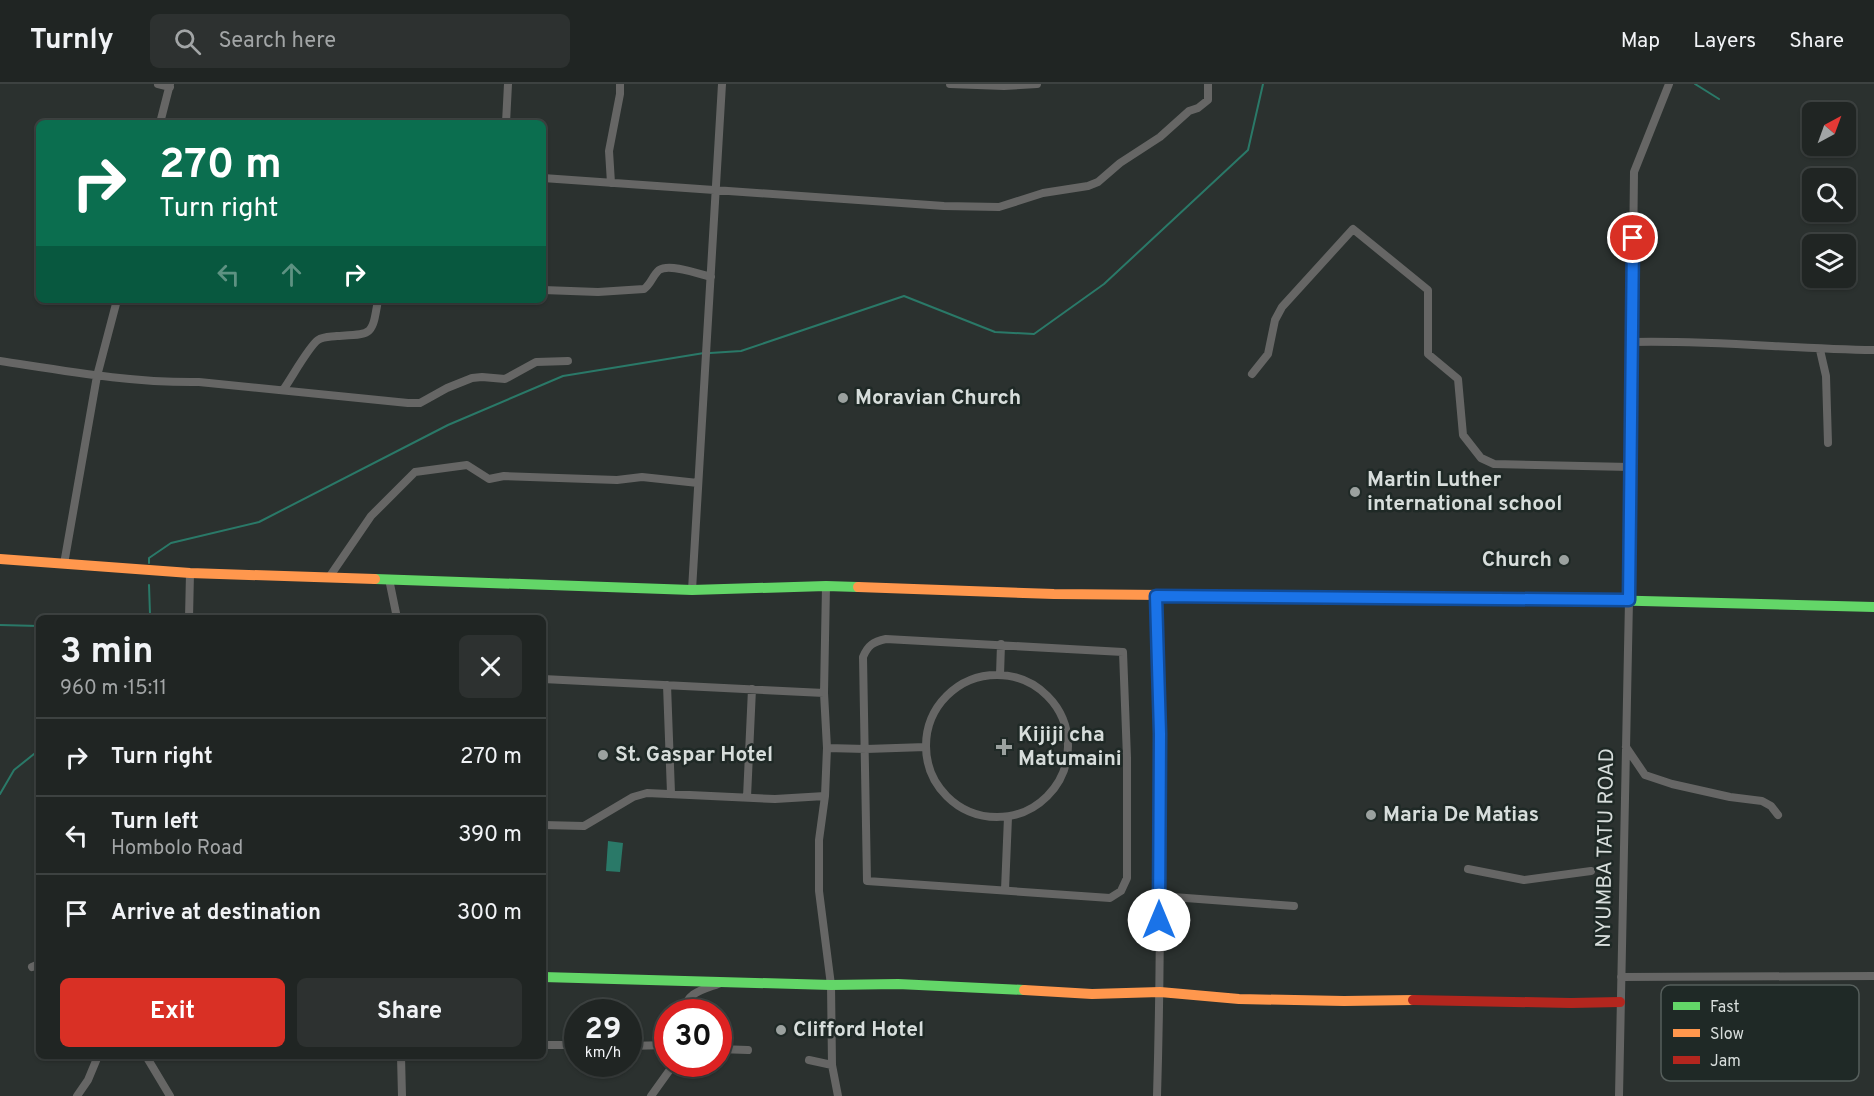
<!DOCTYPE html>
<meta charset="utf-8">
<style>
:root{--surface:#202523;--page:#2d3130;--text:#f1f3f6;--muted:#a2a5a6;--line:#3d4241;--accent:#d93025}
body{margin:0;font-family:Overpass,sans-serif;background:var(--page);color:var(--text);height:100vh;display:flex;flex-direction:column;font-size:22px;white-space:nowrap}
*{box-sizing:border-box;margin:0}
p{font-size:20px;color:var(--muted)}
.icon{flex:none;width:33px;height:33px;fill:none;stroke:currentColor;stroke-width:2;stroke-linecap:round;stroke-linejoin:round}
.map{position:relative;flex:1;overflow:hidden}
.side{position:absolute;left:36px;top:531px;width:510px;height:444px;display:flex;flex-direction:column;background:var(--surface);border-radius:9px;box-shadow:0 2px 4px #0004,0 0 0 2px var(--line)}
.side>*{flex:none}
.guide{position:absolute;left:36px;top:36px;width:510px;height:183px;border-radius:9px;box-shadow:0 2px 4px #0004,0 0 0 2px var(--line);background:#0b6e4f;color:#fff;overflow:hidden}
.needle{width:39px;rotate:41deg}
.buttons{position:absolute;left:1802px;top:18px;display:grid;gap:12px}
.buttons a{display:grid;place-items:center;width:54px;height:54px;border-radius:9px;background:var(--surface);box-shadow:0 2px 4px #0004,0 0 0 2px var(--line);font-size:30px}
.speed{position:absolute;left:564px;top:915px;display:flex;gap:12px;font-size:30px;font-weight:700;text-align:center}
.speed>*{display:grid;place-content:center;width:78px;height:78px;border-radius:50%;background:var(--surface);box-shadow:0 2px 4px #0004,0 0 0 2px var(--line);line-height:1}
.speed small{font-size:15px;font-weight:400}
.speed .limit{border:9px solid #d22;background:#fff;color:#111}
.pin{position:absolute;display:grid;place-items:center;width:51px;height:51px;color:#fff;margin:-26px;border:3px solid #fff;border-radius:50%;box-shadow:0 2px 6px #0007}
.me{position:absolute;width:66px;margin:-33px;rotate:0deg;stroke-linejoin:round;filter:drop-shadow(0 0 4px #0008)}
.turn{display:flex;align-items:center;gap:21px;height:126px;padding:0 24px;font-size:27px}
.turn .icon{width:78px;height:78px;stroke-width:2.5}
.turn b{display:block;font-size:42px;line-height:51px}
.lanes{display:flex;align-items:center;height:57px;padding:0 24px;background:#0003;justify-content:center;gap:30px;direction:ltr}
.lanes .off{opacity:.35}
.round{display:grid;place-items:center;flex:none;width:63px;height:63px;border-radius:9px;background:var(--page)}
.overview{display:flex;align-items:center;justify-content:space-between;height:102px;padding:0 24px}
h1{font-size:36px;font-weight:700;line-height:45px}
.primary-button{display:flex;gap:12px;margin-top:auto;padding:12px 24px}
.primary-button a{flex:1;height:69px;border-radius:9px;background:var(--accent);color:#fff;font-size:24px;font-weight:700;line-height:69px;text-align:center}
.primary-button a+a{background:var(--page);color:var(--text)}
ul{padding:0;list-style:none}
li{display:flex;align-items:center;gap:18px;height:78px;padding:0 24px;border-top:2px solid var(--line)}
li div{flex:1}
li b{display:block;font-size:22px}
li em{font-style:normal}
header{display:flex;align-items:center;gap:36px;box-sizing:border-box;height:84px;padding:0 30px;background:var(--surface);border-bottom:2px solid var(--line)}
header strong{font-size:28px}
nav{display:flex;gap:33px;margin-inline-start:auto;font-size:21px}
.search{width:420px;height:54px;background:var(--page);display:flex;align-items:center;gap:15px;box-sizing:border-box;padding:0 21px;border-radius:9px;color:var(--muted);font-size:22px}
.map>svg:first-child{display:block}
.water{fill:#2a7968}
.lines{fill:none;stroke-linecap:round;stroke-linejoin:round}
.stream{stroke:#2a7968;stroke-width:2}
.street{stroke:#666665;stroke-width:8}
.fast{stroke:#63d668;stroke-width:10}
.slow{stroke:#ff974d;stroke-width:10}
.jam{stroke:#b3261e;stroke-width:10}
.route-casing{stroke:#114b97;stroke-width:15}
.route{stroke:#1a73e8;stroke-width:10}
.poi-dot{fill:#9ba19f;stroke:#1f2926;stroke-width:2}
.labels{text-anchor:middle;dominant-baseline:central;stroke-width:5;stroke-linejoin:round;paint-order:stroke}
.poi-label{font-size:21px;font-weight:bold;fill:#d7dddb;stroke:#1f2926;text-anchor:start}
.street-label{font-size:21px;fill:#d7dddb;stroke:#1f2926}
.key{fill:#1f2926;stroke:#565f5c;stroke-width:1.5}
.key-label{font-size:16px;fill:#d7dddb}
</style>
<header>
<strong>Turnly</strong>
<div class="search"><svg class="icon" aria-label="search" viewBox="0 0 24 24"><circle cx="10" cy="10" r="6"/><path d="M15 15l6 6"/></svg>Search here</div>
<nav><a>Map</a><a>Layers</a><a>Share</a></nav>
</header>
<div class="map">
<svg width="1874" height="1012" viewBox="0 0 1874 1012">
<rect width="100%" height="100%" fill="#2b312f"/>
<path class="water" d="M608 757 623 759 620 788 606 787Z"/>
<g class="lines">
<path class="stream" d="M1695 0 1719 15
M710 269 741 267 904 212 995 248 1034 250 1104 200 1248 66 1263 0
M149 479V474L171 459 259 438 448 341 563 292 704 269
M141 534 150 530 149 501
M0 541 39 542
M0 710 14 686 39 666"/>
<path class="street" d="M158 0 170 3
M950 0 1004 2 1037 0
M160 39 170 0
M506 39 508 0
M543 94 944 122 999 123 1043 109 1088 102 1098 98 1120 79 1160 53 1189 27 1198 24 1208 16V0
M611 99 609 67 620 10V0
M543 206 598 208 644 205C651 200 653 191 659 186 670 179 699 190 711 193
M1632 258C1713 256 1793 265 1874 266
M1820 266 1826 292 1828 359
M0 277C66 287 132 299 199 298L408 319H420L447 304 472 294 482 293 505 295 536 278 568 277
M1252 290 1268 270 1275 236 1282 223 1353 145 1428 206V270L1458 295 1463 351 1481 374 1494 380 1630 383
M283 306C291 295 309 262 318 256 324 252 331 253 337 252 373 250 372 252 378 216
M64 480 97 292 117 216
M330 492 371 432 415 388 467 381 489 395 504 392 617 396 642 393 698 399
M389 495 397 534
M826 502 824 609 827 664 825 712 819 756V807L831 901 832 981 838 1012
M692 506 722 0
M1157 512C1160 678 1162 845 1157 1012
M189 534 190 489
M886 555 1123 568 1127 674V794L1121 807 1110 814 867 797 863 573C868 561 873 558 886 555Z
M926 662a71 71 0 1 1 142 0a71 71 0 1 1-142 0Z
M1000 591 1001 560
M543 595 824 609
M667 601 671 709
M1626 663 1645 691 1672 700 1730 713 1762 717 1771 722 1778 731
M827 664 866 665 926 663
M747 713 752 605
M543 741 584 742 633 713 647 709 775 715 825 712
M1468 785 1524 796 1591 787
M1005 806 1008 733
M1159 812 1294 822
M32 883 39 880
M1621 893 1874 892
M684 928C685 907 707 905 723 898
M543 961H578
M628 962 668 961
M718 965 748 966
M146 972 170 1012
M401 972 402 1012
M809 976 832 981
M77 1012 88 996 98 972
M651 1012 674 980
M1619 1012 1629 516 1634 88 1669 0"/>
<path class="fast" d="M375 495 692 506 826 502 858 503
M1563 515 1874 523
M543 893 831 901 898 900 1024 906"/>
<path class="slow" d="M0 475 190 489 375 495
M858 503 1054 510 1272 512
M1024 906 1092 910 1160 908 1239 915 1344 917 1413 916"/>
<path class="jam" d="M1272 512 1563 515
M1413 916 1571 919 1620 918"/>
</g>
<g class="lines">
<defs>
<path id="route" d="M1159 836 1160 650 1156 512 1629 516 1633 154"/>
</defs>
<use href="#route" class="route-casing"/>
<use href="#route" class="route"/>
</g>
<g class="poi-dot">
<circle cx="843" cy="314" r="6"/>
<circle cx="1355" cy="408" r="6"/>
<circle cx="1564" cy="476" r="6"/>
<path d="M1001 654h6v6h6v6h-6v6h-6v-6h-6v-6h6z"/>
<circle cx="603" cy="671" r="6"/>
<circle cx="1371" cy="731" r="6"/>
<circle cx="781" cy="946" r="6"/>
</g>
<g class="labels">
<g class="poi-label">
<text x="855" y="314">Moravian Church</text>
<text x="1367" y="396">Martin Luther<tspan x="1367" dy="24">international school</tspan></text>
<text x="1552" y="476" text-anchor="end">Church</text>
<text x="1018" y="651">Kijiji cha<tspan x="1018" dy="24">Matumaini</tspan></text>
<text x="615" y="671">St. Gaspar Hotel</text>
<text x="1383" y="731">Maria De Matias</text>
<text x="793" y="946">Clifford Hotel</text>
</g>
<g class="street-label">
<text transform="translate(1606 764) rotate(-89)">NYUMBA TATU ROAD</text>
</g>
</g>
<rect x="1661" y="901" width="198" height="96" rx="9" class="key"/>
<rect x="1673" y="918" width="27" height="8" fill="#63d668"/>
<rect x="1673" y="945" width="27" height="8" fill="#ff974d"/>
<rect x="1673" y="972" width="27" height="8" fill="#b3261e"/>
<g class="key-label">
<text x="1710" y="928">Fast</text>
<text x="1710" y="955">Slow</text>
<text x="1710" y="982">Jam</text>
</g>
</svg>
<div class="buttons">
<a><svg class="needle" viewBox="-14 -14 28 28"><path d="M0-13l5 13h-10z" fill="#e53935"/><path d="M0 13l5-13h-10z" fill="#a2a5a6"/></svg></a>
<a><svg class="icon" aria-label="search" viewBox="0 0 24 24"><circle cx="10" cy="10" r="6"/><path d="M15 15l6 6"/></svg></a>
<a><svg class="icon" aria-label="layers" viewBox="0 0 24 24"><path d="M12 4l9 5-9 5-9-5zM3 14l9 5 9-5"/></svg></a>
</div>
<div class="speed"><div>29<small>km/h</small></div><div class="limit">30</div></div>
<div class="pin" style="left:1633px;top:154px;background:#d93025"><svg class="icon" aria-label="arrive" viewBox="0 0 24 24"><path d="M6 21V4h12l-3 4 3 4H6"/></svg></div>
<svg class="me" style="left:1159px;top:836px" viewBox="-20 -20 40 40"><circle r="19" fill="#fff"/><path d="M0-13L10 11 0 6-10 11z" fill="#1a73e8"/></svg>
<div class="guide">
<div class="turn"><svg class="icon" aria-label="right" viewBox="0 0 24 24"><path d="M7 20v-9h11M14 6l5 5-5 5"/></svg><div><b>270 m</b>Turn right</div></div>
<div class="lanes"><svg class="icon off" aria-label="left" viewBox="0 0 24 24"><path d="M17 20v-9H6M10 6l-5 5 5 5"/></svg><svg class="icon off" aria-label="ahead" viewBox="0 0 24 24"><path d="M12 20V5M6 11l6-6 6 6"/></svg><svg class="icon" aria-label="right" viewBox="0 0 24 24"><path d="M7 20v-9h11M14 6l5 5-5 5"/></svg></div>
</div>
<section class="side">
<div class="overview"><div><h1>3 min</h1><p>960 m · 15:11</p></div><a class="round"><svg class="icon" aria-label="close" viewBox="0 0 24 24"><path d="M6 6l12 12M18 6L6 18"/></svg></a></div>
<ul>
<li><svg class="icon" aria-label="right" viewBox="0 0 24 24"><path d="M7 20v-9h11M14 6l5 5-5 5"/></svg><div><b>Turn right</b></div><em>270 m</em></li>
<li><svg class="icon" aria-label="left" viewBox="0 0 24 24"><path d="M17 20v-9H6M10 6l-5 5 5 5"/></svg><div><b>Turn left</b><p>Hombolo Road</p></div><em>390 m</em></li>
<li><svg class="icon" aria-label="arrive" viewBox="0 0 24 24"><path d="M6 21V4h12l-3 4 3 4H6"/></svg><div><b>Arrive at destination</b></div><em>300 m</em></li>
</ul>
<div class="primary-button"><a>Exit</a><a>Share</a></div>
</section>
</div>
